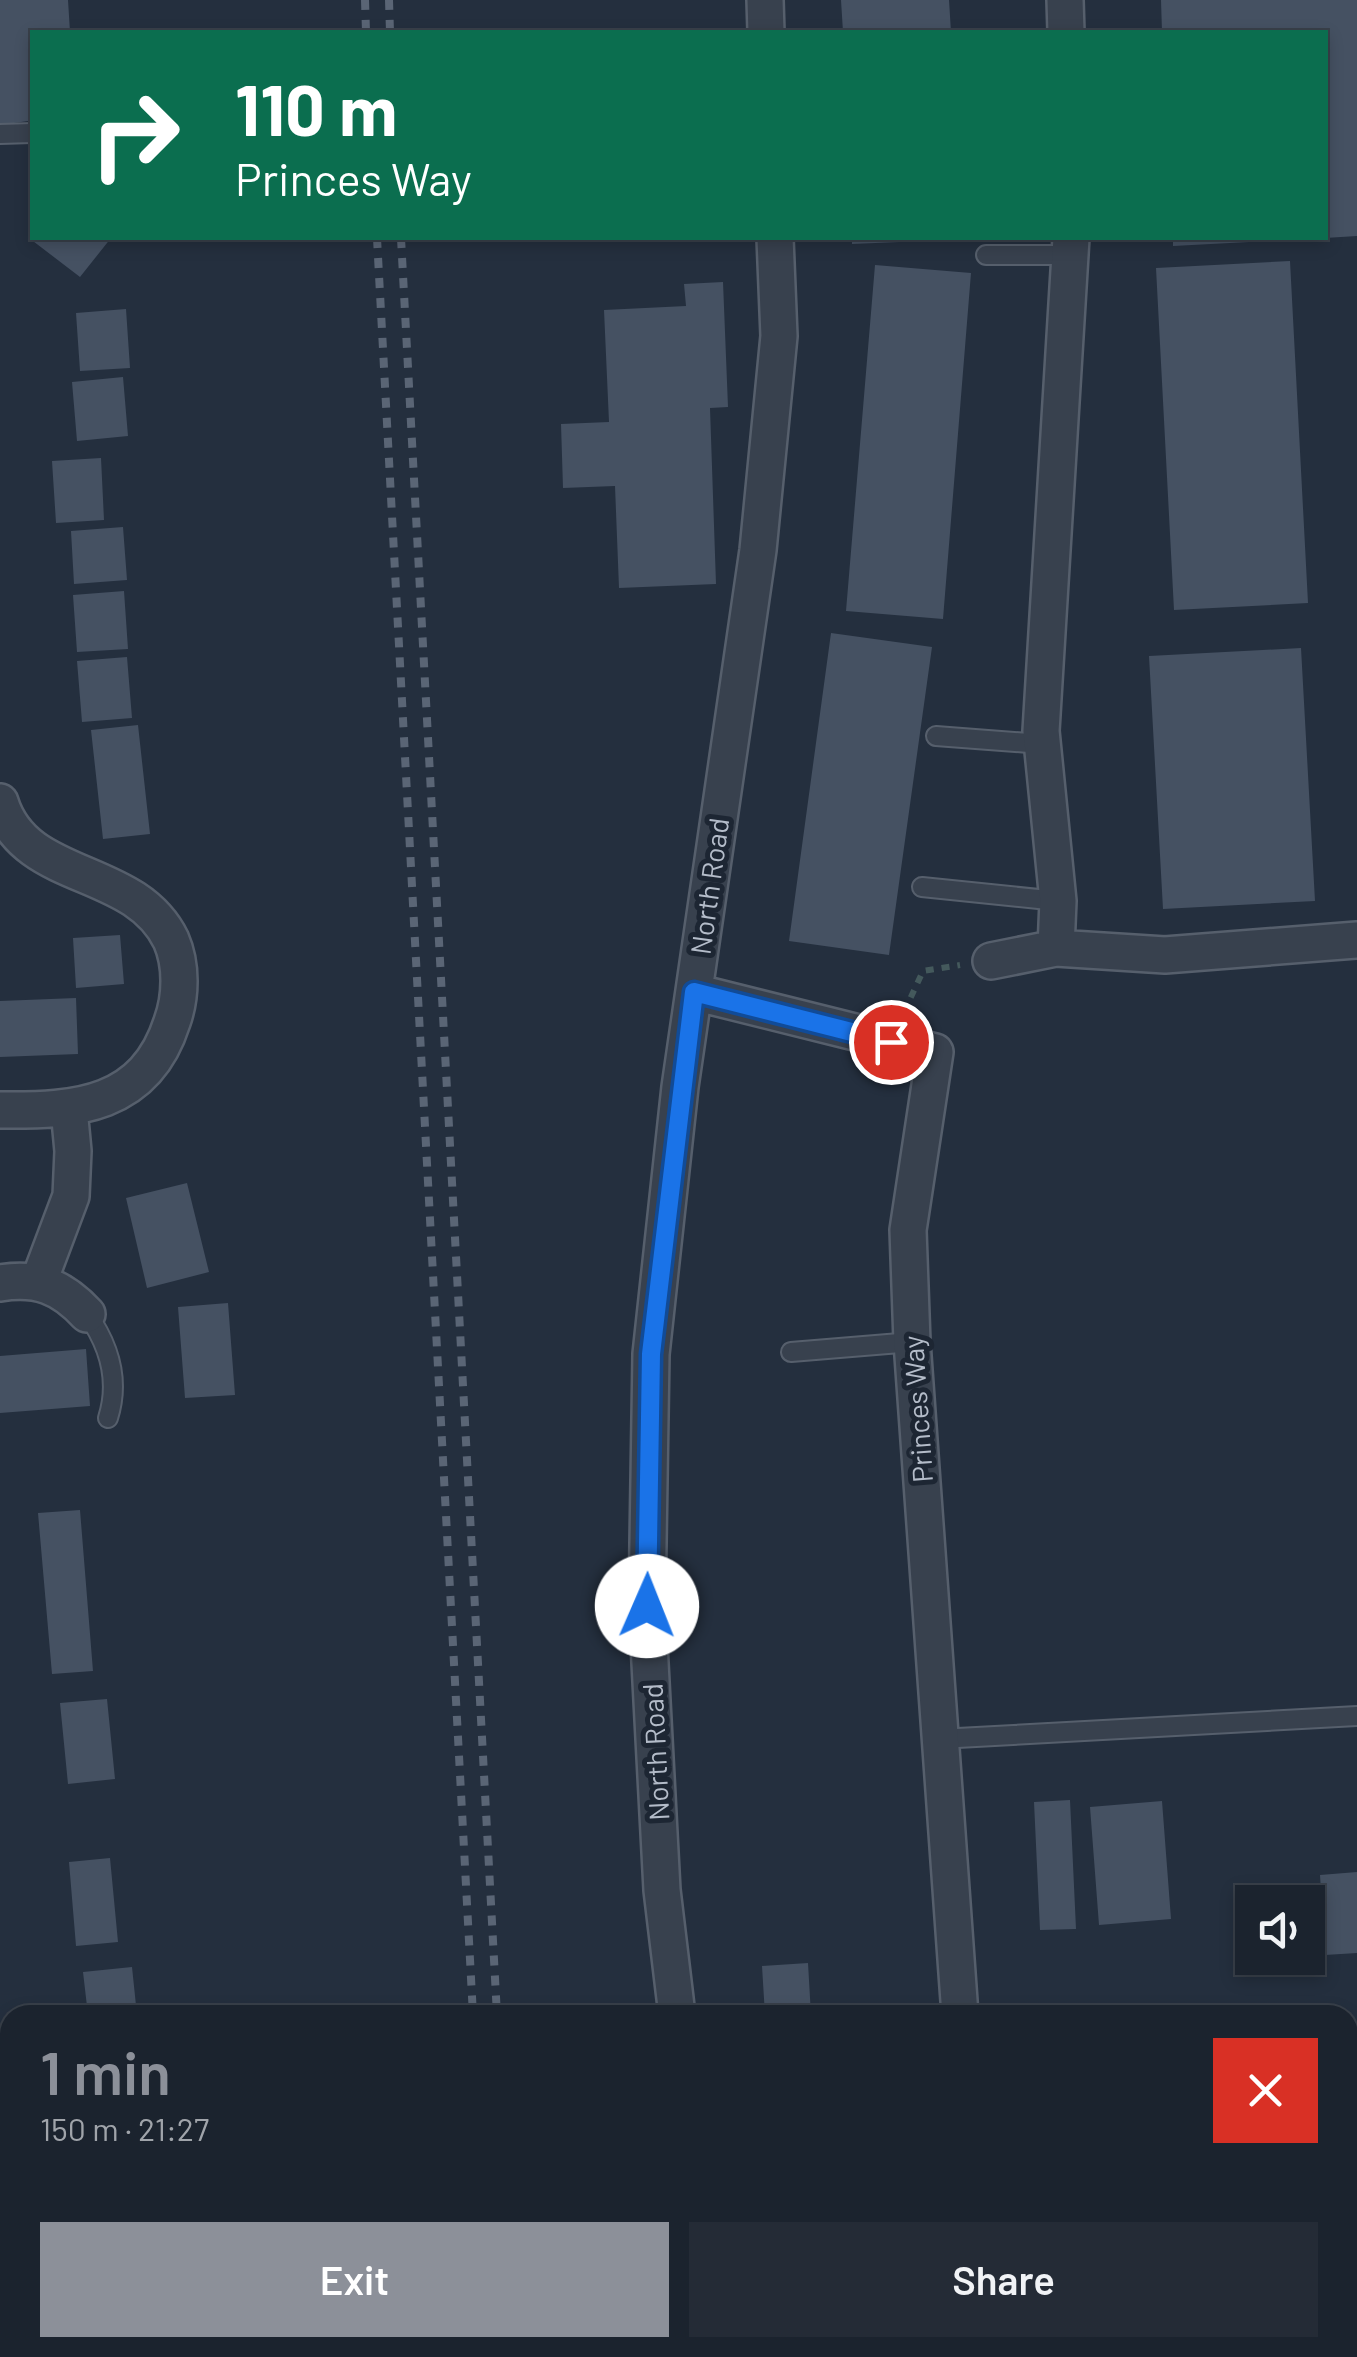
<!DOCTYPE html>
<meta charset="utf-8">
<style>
:root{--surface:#1b232e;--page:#242b36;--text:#f1f3f6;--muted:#a0a4aa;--line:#39404a;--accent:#8c9099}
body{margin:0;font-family:Barlow,sans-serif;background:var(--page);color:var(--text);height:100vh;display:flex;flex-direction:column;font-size:38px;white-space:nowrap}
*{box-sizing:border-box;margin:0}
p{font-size:32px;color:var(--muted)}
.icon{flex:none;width:55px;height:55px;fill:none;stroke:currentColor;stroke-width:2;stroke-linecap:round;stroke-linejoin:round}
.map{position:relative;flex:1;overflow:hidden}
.panel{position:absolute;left:0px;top:2005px;width:1358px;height:352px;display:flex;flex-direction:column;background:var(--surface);border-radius:30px 30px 0 0;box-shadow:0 5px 15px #0003,0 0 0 2px var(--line)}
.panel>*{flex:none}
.banner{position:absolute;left:30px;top:30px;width:1298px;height:210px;border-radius:0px;box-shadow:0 5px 15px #0003,0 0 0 2px var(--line);background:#0b6e4f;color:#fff;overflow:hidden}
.buttons{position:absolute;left:1235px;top:1885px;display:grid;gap:20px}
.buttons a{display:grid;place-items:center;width:90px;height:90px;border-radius:0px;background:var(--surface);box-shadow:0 5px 15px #0003,0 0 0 2px var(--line);font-size:50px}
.pin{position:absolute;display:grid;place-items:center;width:85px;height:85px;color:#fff;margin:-42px;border:5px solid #fff;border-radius:50%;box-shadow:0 2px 10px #0007}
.me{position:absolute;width:110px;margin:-55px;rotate:1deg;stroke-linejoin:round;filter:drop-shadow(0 0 8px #0008)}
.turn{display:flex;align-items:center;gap:35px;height:210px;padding:0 40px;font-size:45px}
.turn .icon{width:130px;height:130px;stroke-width:2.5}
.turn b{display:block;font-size:70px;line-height:85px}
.round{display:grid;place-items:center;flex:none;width:105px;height:105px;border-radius:0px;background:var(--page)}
.summary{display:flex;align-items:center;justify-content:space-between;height:170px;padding:0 40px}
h1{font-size:60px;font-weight:600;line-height:75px;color:var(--accent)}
.primary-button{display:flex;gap:20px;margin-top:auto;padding:20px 40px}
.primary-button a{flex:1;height:115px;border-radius:0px;background:var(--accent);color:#fff;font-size:40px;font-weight:600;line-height:115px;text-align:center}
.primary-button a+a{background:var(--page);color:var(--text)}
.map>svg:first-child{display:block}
.building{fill:#455162}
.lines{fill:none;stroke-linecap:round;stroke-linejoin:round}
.lane-casing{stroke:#565f6c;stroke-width:22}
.street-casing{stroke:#565f6c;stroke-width:40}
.path{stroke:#44595c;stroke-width:6;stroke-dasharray:8 8;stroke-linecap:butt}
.lane{stroke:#38414e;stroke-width:18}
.street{stroke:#38414e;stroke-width:35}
.rail{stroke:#5a6575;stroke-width:8;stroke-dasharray:10 10;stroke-linecap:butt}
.route-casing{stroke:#114b97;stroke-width:25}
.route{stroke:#1a73e8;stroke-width:18}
.labels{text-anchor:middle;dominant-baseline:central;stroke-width:10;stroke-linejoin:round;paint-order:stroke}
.street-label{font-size:28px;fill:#b4bcc9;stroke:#1d2633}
</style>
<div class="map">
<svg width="1357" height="2357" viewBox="0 0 1357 2357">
<rect width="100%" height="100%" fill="#242f3e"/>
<path class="building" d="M0 0H68L70 32H32V127H28V121L0 125Z
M841 0H949L951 32H843Z
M1161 0H1357V236L1325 238V32H1162Z
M29 238H111L80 277Z
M852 238H923V241L852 244Z
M1173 238H1268V241L1173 246Z
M1290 261 1308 603 1174 610 1156 268Z
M875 265 971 273 943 619 846 611Z
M723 282 728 407 710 408 716 584 619 588 615 486 563 488 561 424 609 422 604 310 686 306 684 284Z
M126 309 130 368 80 371 76 313Z
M123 377 128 436 77 441 72 382Z
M101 458 104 520 56 523 52 461Z
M123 527 127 580 74 584 71 531Z
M124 591 128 649 77 652 73 595Z
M831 633 932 647 889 955 789 941Z
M1301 648 1315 901 1163 909 1149 656Z
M127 657 132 718 82 722 77 661Z
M138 725 150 834 103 839 91 730Z
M120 935 124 984 76 988 73 938Z
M76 998 78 1054 0 1057V1001Z
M187 1183 209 1272 147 1288 126 1198Z
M228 1303 235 1395 185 1398 178 1307Z
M86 1349 90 1406 0 1413V1356Z
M80 1510 93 1671 52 1674 38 1513Z
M107 1699 115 1779 68 1784 60 1703Z
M1070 1800 1076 1929 1040 1930 1034 1802Z
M1162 1801 1171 1919 1099 1925 1090 1807Z
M110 1858 118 1942 76 1946 69 1862Z
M1357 1872V1953L1325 1955 1320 1875Z
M808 1963 811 2015H765L762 1966Z
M132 1967 137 2015H88L83 1972Z
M595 2348H668L669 2357H596Z"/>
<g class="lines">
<defs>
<path id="lane" d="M0 134 32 133
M986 255H1071
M936 736 1042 744
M922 887 1058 901
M87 1314C109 1345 120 1380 108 1418
M791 1352 912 1342
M939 1739 1357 1716
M1348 2332H1357
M968 2349 1006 2348"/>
<path id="street" d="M765 0 766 32
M1065 0 1066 32
M1071 238 1041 731 1058 901 1056 948 1165 955 1357 940
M0 802C25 884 134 864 171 940 182 965 181 997 172 1022 145 1106 77 1111 0 1110
M991 961 1056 948
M694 992 935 1052 908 1230 912 1342 960 2015
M39 1281 71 1196 73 1151 69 1109
M0 1283C37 1277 61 1286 87 1314
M677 2015 662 1890 647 1606 651 1354 680 1087 758 550 779 336 775 238
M0 2054 10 2151
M29 2348 30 2357
M700 2348V2357
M968 2348V2357"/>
</defs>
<use href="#lane" class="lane-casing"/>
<use href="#street" class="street-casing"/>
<path class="path" d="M904 1012 923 971 960 965"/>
<use href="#lane" class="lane"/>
<use href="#street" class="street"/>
<path class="rail" d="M365 0 366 32
M389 0 390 32
M377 238 473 2015
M401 238 497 2015
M492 2348 493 2357
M515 2348 516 2357"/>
</g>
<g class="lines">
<defs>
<path id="route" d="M647 1606 651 1354 694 992 891 1042"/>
</defs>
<use href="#route" class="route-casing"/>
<use href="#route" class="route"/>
</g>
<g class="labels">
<g class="street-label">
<text transform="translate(709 886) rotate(-82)">North Road</text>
<text transform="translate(917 1409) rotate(-94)">Princes Way</text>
<text transform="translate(655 1752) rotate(-93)">North Road</text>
</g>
</g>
</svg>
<div class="buttons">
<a><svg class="icon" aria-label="sound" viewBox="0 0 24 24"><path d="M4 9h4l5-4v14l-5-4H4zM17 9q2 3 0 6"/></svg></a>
</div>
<div class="pin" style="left:891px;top:1042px;background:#d93025"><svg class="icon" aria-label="arrive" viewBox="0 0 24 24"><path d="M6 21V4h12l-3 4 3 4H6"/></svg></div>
<svg class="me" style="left:647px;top:1606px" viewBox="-20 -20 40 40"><circle r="19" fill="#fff"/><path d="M0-13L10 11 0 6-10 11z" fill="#1a73e8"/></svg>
<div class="banner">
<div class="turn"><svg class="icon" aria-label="right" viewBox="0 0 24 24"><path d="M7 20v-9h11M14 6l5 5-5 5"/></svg><div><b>110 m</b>Princes Way</div></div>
</div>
<section class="panel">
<div class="summary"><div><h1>1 min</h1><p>150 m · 21:27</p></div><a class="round" style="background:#d93025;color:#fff"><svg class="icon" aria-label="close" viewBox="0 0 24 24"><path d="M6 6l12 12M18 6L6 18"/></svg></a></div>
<div class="primary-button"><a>Exit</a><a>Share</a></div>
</section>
</div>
